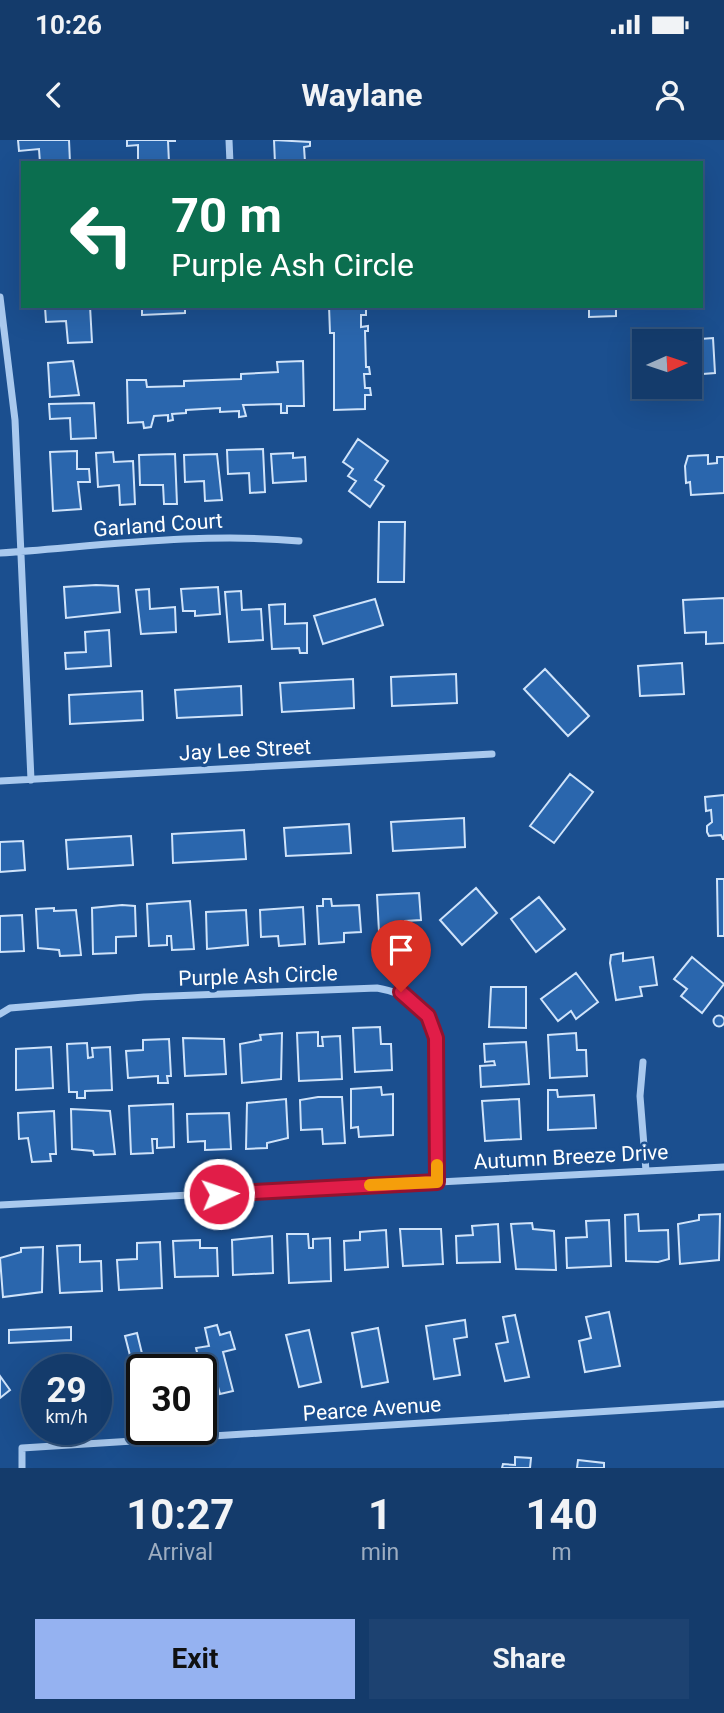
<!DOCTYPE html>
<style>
:root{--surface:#143b6b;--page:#1d4271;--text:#f1f3f6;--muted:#9dadc1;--line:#33557e;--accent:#95b2f1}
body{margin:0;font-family:Roboto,sans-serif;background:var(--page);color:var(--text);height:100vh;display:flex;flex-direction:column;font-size:26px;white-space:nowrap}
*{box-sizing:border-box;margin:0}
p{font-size:23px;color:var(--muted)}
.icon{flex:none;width:38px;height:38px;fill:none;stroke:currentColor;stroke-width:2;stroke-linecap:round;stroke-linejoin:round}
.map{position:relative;height:1328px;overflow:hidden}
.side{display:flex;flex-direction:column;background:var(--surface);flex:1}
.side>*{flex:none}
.hud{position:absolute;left:21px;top:21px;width:682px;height:147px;border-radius:0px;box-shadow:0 7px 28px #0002,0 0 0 2px var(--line);background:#0b6e4f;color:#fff;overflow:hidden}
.needle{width:46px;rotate:87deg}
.tools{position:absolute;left:632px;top:189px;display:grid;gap:14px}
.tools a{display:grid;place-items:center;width:70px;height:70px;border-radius:0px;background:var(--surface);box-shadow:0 7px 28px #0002,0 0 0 2px var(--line);font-size:35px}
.speed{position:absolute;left:21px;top:1214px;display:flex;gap:14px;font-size:35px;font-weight:700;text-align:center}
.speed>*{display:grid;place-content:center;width:91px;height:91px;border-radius:50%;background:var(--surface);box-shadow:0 7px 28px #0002,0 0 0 2px var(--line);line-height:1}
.speed small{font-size:18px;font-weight:400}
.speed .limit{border:4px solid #111;border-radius:10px;background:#fff;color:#111}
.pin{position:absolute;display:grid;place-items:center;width:60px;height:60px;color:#fff;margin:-72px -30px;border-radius:50% 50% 50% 0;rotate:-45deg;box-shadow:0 0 7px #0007}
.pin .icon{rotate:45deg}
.me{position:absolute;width:77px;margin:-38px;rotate:87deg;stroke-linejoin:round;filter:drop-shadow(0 0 5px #0008)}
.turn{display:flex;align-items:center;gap:24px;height:147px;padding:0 35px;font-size:32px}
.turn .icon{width:91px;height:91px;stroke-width:2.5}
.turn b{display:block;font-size:49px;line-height:60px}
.eta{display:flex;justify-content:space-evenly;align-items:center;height:119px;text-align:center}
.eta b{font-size:42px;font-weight:700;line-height:49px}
.primary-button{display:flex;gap:14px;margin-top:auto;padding:14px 35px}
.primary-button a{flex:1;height:80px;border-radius:0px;background:var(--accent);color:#111;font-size:28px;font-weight:700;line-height:80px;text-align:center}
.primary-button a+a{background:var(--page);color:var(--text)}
.status{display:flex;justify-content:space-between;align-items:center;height:49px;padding:0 35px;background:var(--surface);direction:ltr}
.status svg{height:19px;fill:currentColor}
header{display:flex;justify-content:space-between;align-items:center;height:91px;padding:0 35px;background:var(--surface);font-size:32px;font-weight:700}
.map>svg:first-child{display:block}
.building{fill:#2a66ad;stroke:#cfe3fa;stroke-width:2}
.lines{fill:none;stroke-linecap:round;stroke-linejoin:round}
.minor{stroke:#a9c9ee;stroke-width:7}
.route-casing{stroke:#92132f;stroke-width:18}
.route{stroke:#e11d48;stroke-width:12}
.slow{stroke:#f59e0b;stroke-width:12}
.labels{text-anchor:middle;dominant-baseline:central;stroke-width:7;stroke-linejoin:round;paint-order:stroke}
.street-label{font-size:21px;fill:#fff;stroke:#1b4f8f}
</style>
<div class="status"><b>10:26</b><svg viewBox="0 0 49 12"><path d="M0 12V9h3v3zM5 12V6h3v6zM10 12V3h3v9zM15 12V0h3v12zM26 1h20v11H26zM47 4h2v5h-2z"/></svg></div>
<header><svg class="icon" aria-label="back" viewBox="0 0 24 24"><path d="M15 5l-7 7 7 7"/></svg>Waylane<svg class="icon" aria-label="person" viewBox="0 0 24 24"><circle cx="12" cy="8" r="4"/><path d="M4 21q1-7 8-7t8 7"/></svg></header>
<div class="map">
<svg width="724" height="1328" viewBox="0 0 724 1328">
<rect width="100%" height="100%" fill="#1b4f8f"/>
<path class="building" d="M18 0H69L70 23H40L39 9 19 11Z
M127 0H175V1H168L169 23H134L138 20V5L127 6Z
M274 0 310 2V6L304 7 305 22 311 23H275Z
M90 166 92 202 68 203 66 181 46 182 45 167Z
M142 166H185V173L142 175Z
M329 166 366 168V175H361V187L368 186V191H365L366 227H369L370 234H364L365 248H370L371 255H365V269L334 270V193H330Z
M589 166H616V176L589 177Z
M713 198 715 233 690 235 687 200Z
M73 221 79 255 50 257 48 223Z
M303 221 304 266H287V273H281V264L243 265 246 276 239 277V271L220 272V268L186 270V273L172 274 173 280 168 281V275L154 276 151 287 144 288 143 282 128 283 127 240H146L147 247 184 246V241L241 239V234L278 232 277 222Z
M94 263 96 298 71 299 70 278 50 279 49 264Z
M358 299 388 321 375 340 384 346 370 367 349 351 356 341 348 336 353 329 343 322Z
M263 309 265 352 250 353 249 333 228 334 227 310Z
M77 311V329H89L90 342H78L81 369 53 371 50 312Z
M113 312 114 322 133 321 135 364 120 365 119 345 98 347 96 313Z
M293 313V318L305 317 306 341 273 343 271 314Z
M175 314 177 364H164L163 345H140L139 315Z
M217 314 222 360 205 361 204 341 185 342 184 315Z
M708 315V324L717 323V317H724V353L691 355 690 342 686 343 685 326 688 316Z
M379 382H405L404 442H378Z
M96 445 118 446 120 472 66 478 64 447Z
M218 447 220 474 195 476V471H183L181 449Z
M149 449 150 469 175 467 176 492 141 494 136 450Z
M241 451 242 470 261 469 263 500 229 502 225 452Z
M724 458V503L706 504V492L685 493 683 460Z
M375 459 383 485 323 504 314 476Z
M285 464V484L307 483V513H300L299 508 272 509 269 465Z
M109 490 111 526 66 529 65 513 86 512 85 492Z
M682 523 684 554 640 556 638 526Z
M545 529 589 576 568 596 524 549Z
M456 534 457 563 392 566 391 537Z
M353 539 354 568 282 572 280 543Z
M241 546 242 575 177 578 175 550Z
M142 551 143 580 70 584 69 555Z
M570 634 593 652 554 703 530 686Z
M724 655V699H723L721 695 709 696 707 692V686L712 682 711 670 706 671 705 657Z
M464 678 465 707 393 711 391 682Z
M349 684 351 713 286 716 284 688Z
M244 690 246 719 173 723 172 694Z
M131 696 133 725 68 729 66 700Z
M23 701 25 730 0 732V702Z
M717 739H724V796H718Z
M476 748 497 773 462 805 440 780Z
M419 753 421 780 405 781V790L379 792 377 755Z
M539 757 565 789 536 812 511 779Z
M323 759H331L332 766 359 765 361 792 344 793V802L319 804 317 766H323Z
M190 761 194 809 172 810 171 796H167V805L149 806 147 764Z
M122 765 135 766 136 796 116 797V813L93 814 92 768Z
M303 767 305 804 279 806 278 796 261 797 260 770Z
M54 768V771L76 770 81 815 60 816 59 810 38 808 36 769Z
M246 770 248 805 207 809 206 772Z
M22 775 24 811 0 812V776Z
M623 813V821L653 817 657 845 640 847 642 856 616 860 610 823 611 815Z
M692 817 724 844 702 873 681 856 687 849 674 839Z
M576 833 598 862 576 879 571 871 558 881 541 859Z
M491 847H526V888L489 887Z
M713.5 881a5.5 5.5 0 1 1 11 0a5.5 5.5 0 1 1-11 0Z
M380 887 381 904H391L392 930 355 932 353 888Z
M318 892V906H323L322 897 340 896 342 939 299 941 297 893Z
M282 893 281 939 242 943 240 904 261 900 260 895Z
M576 893 577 910H586L587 936 550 938 548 895Z
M183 898 224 899 226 934 185 936Z
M169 899 171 936H167L168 943H158V936L128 938 126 911 143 910V900Z
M526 902 529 944 481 947 480 926 495 925 494 921 485 922 484 904Z
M87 903 88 918 93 917 92 908 110 907 112 950 85 951V958H77V952H69L67 904Z
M51 907 53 948 16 950V909Z
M381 947 382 955 393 954V995L359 997 358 987 351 988V949Z
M548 950H557L558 957 594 955 596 988 548 990Z
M318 957H342L345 1003 323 1004 322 989 301 990 300 960Z
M286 959 288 998 267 1003V1008L246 1009 247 963Z
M519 959 521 999 485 1001 482 961Z
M173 964 174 1007 157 1008V999H152L153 1013 131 1014 129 966Z
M71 969 110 971 115 1014 94 1015 93 1011 72 1009Z
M54 971 56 1014H50L51 1021 32 1022 28 998 19 999 18 973Z
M229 973 231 1009 205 1010V1001L188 1002 187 974Z
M638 1074 639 1091 668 1090 669 1119 658 1122 626 1121 625 1075Z
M720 1074 719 1120 680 1124 678 1084 699 1080V1075Z
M609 1080 611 1126 567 1128 566 1098 587 1097 586 1081Z
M532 1083 533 1089 554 1091 556 1130 516 1129 511 1084Z
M498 1084 500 1122 457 1123 456 1096 473 1095 472 1086Z
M400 1089H441L443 1124 403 1126Z
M386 1090 388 1127 345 1130 344 1101 360 1100V1092Z
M287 1094H308L309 1108H313V1099L330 1098 331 1141 289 1143Z
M272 1096 273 1133 233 1135 232 1100Z
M200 1100V1108H217L218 1136 175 1137 173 1101Z
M160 1102 162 1148 119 1150 117 1120 137 1119V1103Z
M80 1105V1122L101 1121 102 1151 60 1153 57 1106Z
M43 1107 42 1152 3 1157 0 1118 21 1112V1108Z
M609 1172 620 1226 585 1232 579 1201 591 1198 586 1177Z
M515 1175 529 1237 505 1241 496 1204 508 1202 503 1177Z
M465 1180 467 1197 454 1199 460 1235 434 1239 426 1186Z
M217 1185 220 1195 230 1192 235 1209 223 1212 233 1251 220 1254 218 1247 206 1250 196 1208 209 1206 205 1188Z
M71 1187V1200L9 1203V1190Z
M378 1188 388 1242 362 1247 352 1193Z
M309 1190 321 1242 299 1247 286 1195Z
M137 1193 146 1230H142L141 1260 137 1241 128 1243 126 1232 134 1231 125 1196Z
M0 1236 10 1250 0 1258Z
M515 1317 531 1318 530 1328H502L503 1324 515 1325Z
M578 1320 604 1323V1328H577Z"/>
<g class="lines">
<path class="minor" d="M229 0 230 23
M0 157 15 280 31 640
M0 413C99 406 200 392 299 401
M0 641 492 614
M0 874 10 868 144 857 377 848C411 854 424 866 436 898L437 1042
M643 922 640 956 646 1031
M0 1065 724 1027
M22 1328V1308L724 1264"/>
</g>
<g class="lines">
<defs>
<path id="route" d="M219 1054 437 1042 436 898 428 876 401 852"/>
</defs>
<use href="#route" class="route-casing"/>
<use href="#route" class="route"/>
<path class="slow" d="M370 1045 437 1042V1025"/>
</g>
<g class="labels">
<g class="street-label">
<text transform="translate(158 385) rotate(-4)">Garland Court</text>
<text transform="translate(245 610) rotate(-3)">Jay Lee Street</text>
<text transform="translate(258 836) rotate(-2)">Purple Ash Circle</text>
<text transform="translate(571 1017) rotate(-3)">Autumn Breeze Drive</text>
<text transform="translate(372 1269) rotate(-4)">Pearce Avenue</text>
</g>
</g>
</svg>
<div class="tools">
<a><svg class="needle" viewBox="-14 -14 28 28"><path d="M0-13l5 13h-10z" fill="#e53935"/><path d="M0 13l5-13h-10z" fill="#9dadc1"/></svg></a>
</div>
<div class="speed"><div>29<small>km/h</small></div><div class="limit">30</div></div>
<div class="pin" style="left:401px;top:852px;background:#d93025"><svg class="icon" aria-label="arrive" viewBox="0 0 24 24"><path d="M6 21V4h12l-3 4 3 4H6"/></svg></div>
<svg class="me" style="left:219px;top:1054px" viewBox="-20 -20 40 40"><circle r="17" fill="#e11d48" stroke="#fff" stroke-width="3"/><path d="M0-11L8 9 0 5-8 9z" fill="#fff"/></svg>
<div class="hud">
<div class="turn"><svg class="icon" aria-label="left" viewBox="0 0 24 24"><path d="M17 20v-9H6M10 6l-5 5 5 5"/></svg><div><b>70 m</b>Purple Ash Circle</div></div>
</div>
</div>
<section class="side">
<div class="eta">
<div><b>10:27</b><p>Arrival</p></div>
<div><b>1</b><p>min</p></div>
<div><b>140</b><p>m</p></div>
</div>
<div class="primary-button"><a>Exit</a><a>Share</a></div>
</section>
